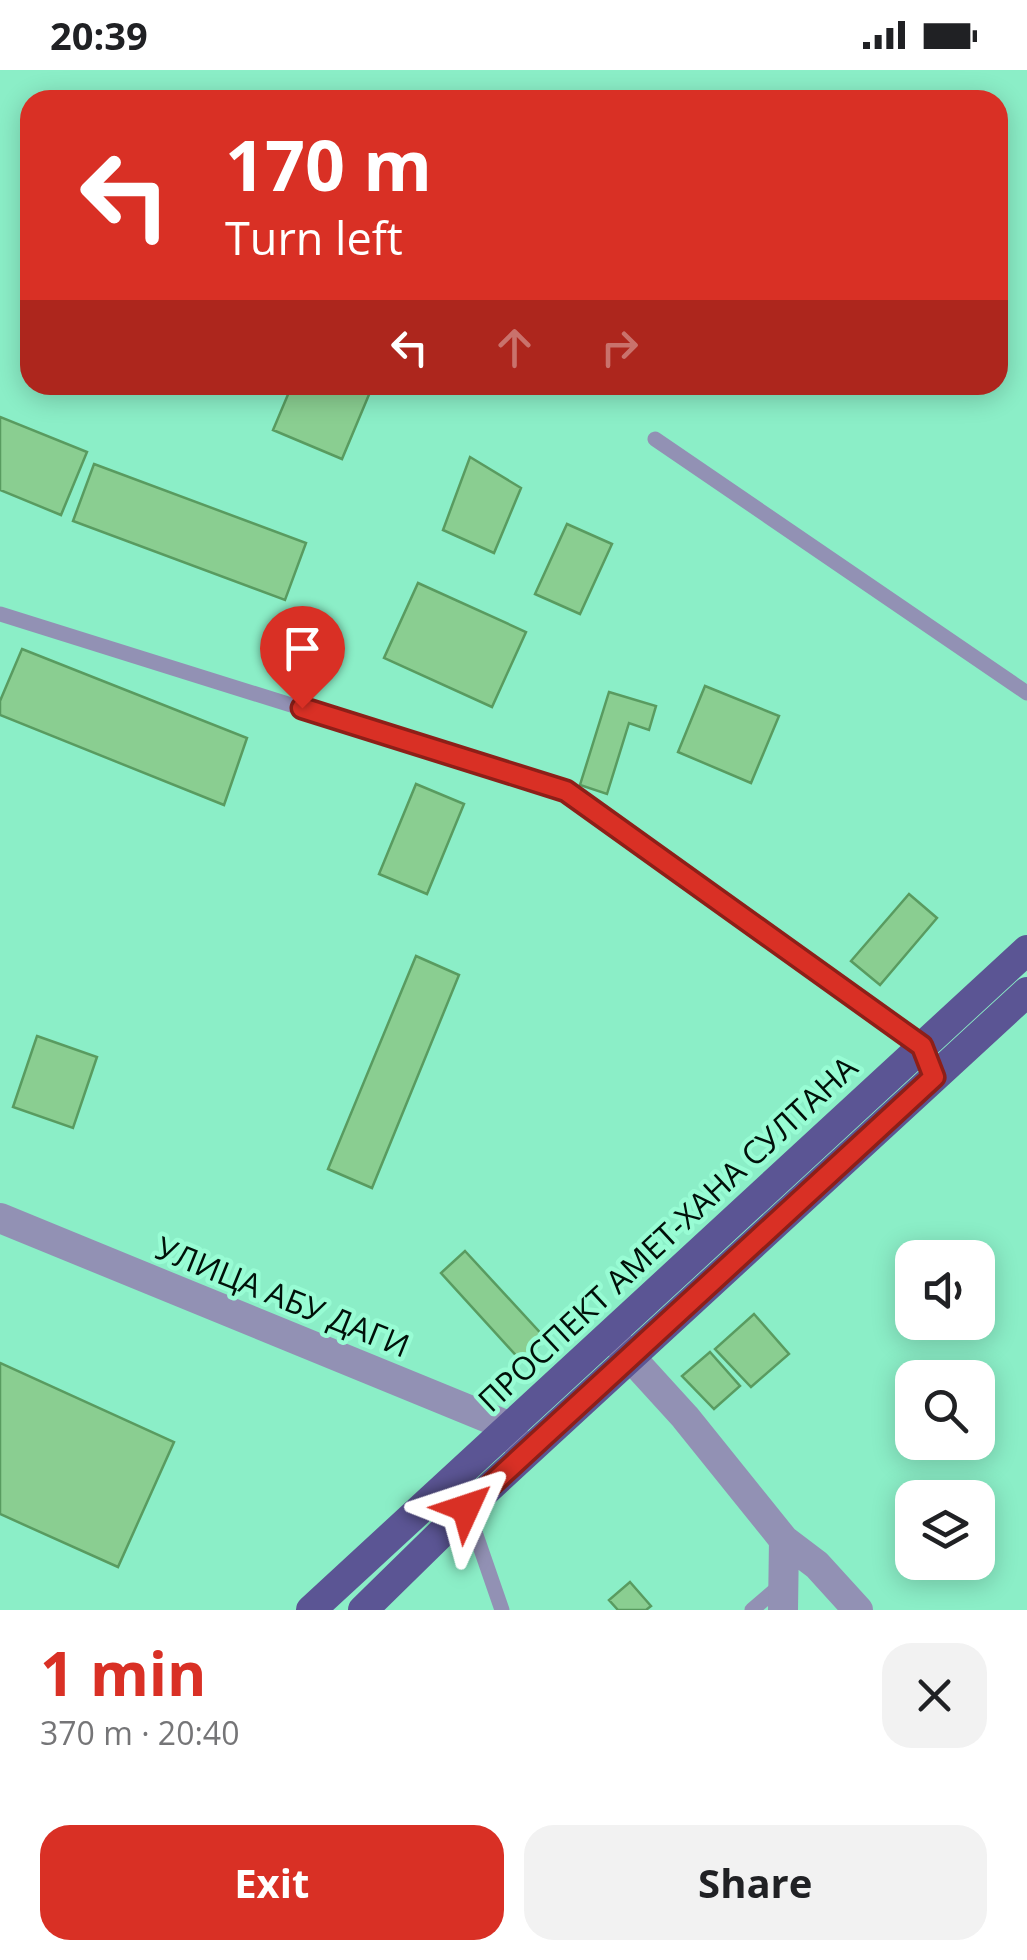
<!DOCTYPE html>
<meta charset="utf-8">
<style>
:root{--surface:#fff;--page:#f2f2f2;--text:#202124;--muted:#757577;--accent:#d93025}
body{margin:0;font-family:"Open Sans",sans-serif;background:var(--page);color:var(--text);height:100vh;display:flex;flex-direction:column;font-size:38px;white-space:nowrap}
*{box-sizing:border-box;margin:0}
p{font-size:32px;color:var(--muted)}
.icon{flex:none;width:55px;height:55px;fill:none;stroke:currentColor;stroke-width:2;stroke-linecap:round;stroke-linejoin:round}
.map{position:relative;height:1540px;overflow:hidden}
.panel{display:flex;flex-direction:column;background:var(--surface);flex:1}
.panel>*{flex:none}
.hud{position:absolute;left:20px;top:20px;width:988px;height:305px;border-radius:30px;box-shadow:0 5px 25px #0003;background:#d93025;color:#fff;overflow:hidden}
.controls{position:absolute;left:895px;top:1170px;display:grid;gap:20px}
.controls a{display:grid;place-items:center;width:100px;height:100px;border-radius:20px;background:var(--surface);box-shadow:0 5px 25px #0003;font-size:50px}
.pin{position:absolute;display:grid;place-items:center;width:85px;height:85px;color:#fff;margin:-102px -42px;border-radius:50% 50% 50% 0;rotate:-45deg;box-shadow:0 0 10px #0007}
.pin .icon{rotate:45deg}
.me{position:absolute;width:110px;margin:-55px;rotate:48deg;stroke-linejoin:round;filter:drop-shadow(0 0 8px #0008)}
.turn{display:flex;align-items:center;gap:35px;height:210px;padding:0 40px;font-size:45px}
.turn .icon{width:130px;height:130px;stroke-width:2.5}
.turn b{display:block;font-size:70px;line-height:85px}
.lanes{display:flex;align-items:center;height:95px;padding:0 40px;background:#0003;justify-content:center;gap:50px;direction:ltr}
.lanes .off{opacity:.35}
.round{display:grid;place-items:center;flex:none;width:105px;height:105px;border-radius:30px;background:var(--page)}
.summary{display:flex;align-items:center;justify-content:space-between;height:170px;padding:0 40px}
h1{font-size:60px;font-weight:700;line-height:75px;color:var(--accent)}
.action{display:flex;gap:20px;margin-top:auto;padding:20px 40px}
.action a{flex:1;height:115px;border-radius:30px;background:var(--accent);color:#fff;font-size:40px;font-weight:700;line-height:115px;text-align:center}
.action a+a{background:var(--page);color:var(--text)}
.status{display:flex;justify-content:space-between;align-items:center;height:70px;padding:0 50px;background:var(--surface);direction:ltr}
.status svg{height:28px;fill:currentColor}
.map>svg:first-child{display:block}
.building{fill:#8ace91;stroke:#599b60;stroke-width:2.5}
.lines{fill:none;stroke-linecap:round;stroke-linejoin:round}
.service{stroke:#9291b4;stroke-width:15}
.minor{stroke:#9291b4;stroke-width:30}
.primary{stroke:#5b5594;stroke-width:30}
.route-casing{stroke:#8d1f18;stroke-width:25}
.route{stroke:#d93025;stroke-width:18}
.labels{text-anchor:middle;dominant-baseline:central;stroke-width:9;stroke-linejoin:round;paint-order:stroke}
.street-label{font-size:32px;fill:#001109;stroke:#98fcd4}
</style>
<div class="status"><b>20:39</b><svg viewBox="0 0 49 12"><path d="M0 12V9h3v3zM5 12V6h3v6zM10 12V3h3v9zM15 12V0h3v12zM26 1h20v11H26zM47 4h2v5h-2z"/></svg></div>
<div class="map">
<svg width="1027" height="1540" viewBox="0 0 1027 1540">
<rect width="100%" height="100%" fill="#8beec7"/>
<path class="building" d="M292 315H373L342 389 273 360Z
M0 347 87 382 61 445 0 420Z
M470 387 521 418 494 483 443 460Z
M94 394 306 473 285 530 73 451Z
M567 454 612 474 580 544 535 524Z
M418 513 526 562 492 637 384 588Z
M22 579 247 668 224 735 0 645V631Z
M705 616 779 646 751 713 678 682Z
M609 622 656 636 649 660 629 653 607 724 580 715Z
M416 714 464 734 427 824 379 804Z
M909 824 937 848 880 915 851 891Z
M416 886 459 905 372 1118 328 1099Z
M37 966 97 987 73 1058 13 1037Z
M465 1181 546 1269 522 1292 441 1203Z
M754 1244 789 1284 751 1317 715 1279Z
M710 1282 740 1316 714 1339 682 1306Z
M0 1293 174 1372 118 1497 0 1444Z
M630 1512 651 1536 646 1540H618L609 1530Z"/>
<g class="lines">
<path class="service" d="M655 369 1027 623
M0 544 566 721 924 980
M466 1436 502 1540
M752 1540 781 1515"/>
<path class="minor" d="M0 1148 508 1356 520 1379
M613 1268 685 1347 784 1470 817 1495 858 1540
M783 1540 784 1470"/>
<path class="primary" d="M311 1540 1027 880
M363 1540 467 1438 1027 922"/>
</g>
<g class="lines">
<defs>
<path id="route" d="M302 638 566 721 922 976 934 1007 466 1438"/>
</defs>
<use href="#route" class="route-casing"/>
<use href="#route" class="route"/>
</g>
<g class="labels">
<g class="street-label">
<text transform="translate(667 1163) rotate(-43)">ПРОСПЕКТ АМЕТ-ХАНА СУЛТАНА</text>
<text transform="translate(283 1226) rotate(22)">УЛИЦА АБУ ДАГИ</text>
</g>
</g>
</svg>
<div class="controls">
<a><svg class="icon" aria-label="sound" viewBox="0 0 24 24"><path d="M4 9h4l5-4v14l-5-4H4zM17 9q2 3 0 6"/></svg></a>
<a><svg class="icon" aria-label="search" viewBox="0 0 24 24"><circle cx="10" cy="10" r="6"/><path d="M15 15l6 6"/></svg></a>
<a><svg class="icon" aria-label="layers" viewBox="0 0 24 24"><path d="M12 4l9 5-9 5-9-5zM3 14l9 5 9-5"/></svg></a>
</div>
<div class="pin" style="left:302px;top:638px;background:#d93025"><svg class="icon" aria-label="arrive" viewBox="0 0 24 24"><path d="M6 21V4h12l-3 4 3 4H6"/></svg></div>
<svg class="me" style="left:466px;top:1438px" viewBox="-20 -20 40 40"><path d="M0-17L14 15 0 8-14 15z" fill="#d93025" stroke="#fff" stroke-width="4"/></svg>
<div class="hud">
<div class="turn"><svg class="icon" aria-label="left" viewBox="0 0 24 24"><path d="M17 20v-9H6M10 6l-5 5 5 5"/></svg><div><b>170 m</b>Turn left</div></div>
<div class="lanes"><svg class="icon" aria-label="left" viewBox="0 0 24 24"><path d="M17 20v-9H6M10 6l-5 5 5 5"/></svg><svg class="icon off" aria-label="ahead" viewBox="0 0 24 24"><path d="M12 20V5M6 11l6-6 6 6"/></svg><svg class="icon off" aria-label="right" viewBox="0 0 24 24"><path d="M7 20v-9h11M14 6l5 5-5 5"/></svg></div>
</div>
</div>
<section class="panel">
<div class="summary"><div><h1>1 min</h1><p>370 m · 20:40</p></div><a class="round"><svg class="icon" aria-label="close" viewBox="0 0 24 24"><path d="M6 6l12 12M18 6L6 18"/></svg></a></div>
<div class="action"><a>Exit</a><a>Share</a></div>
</section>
